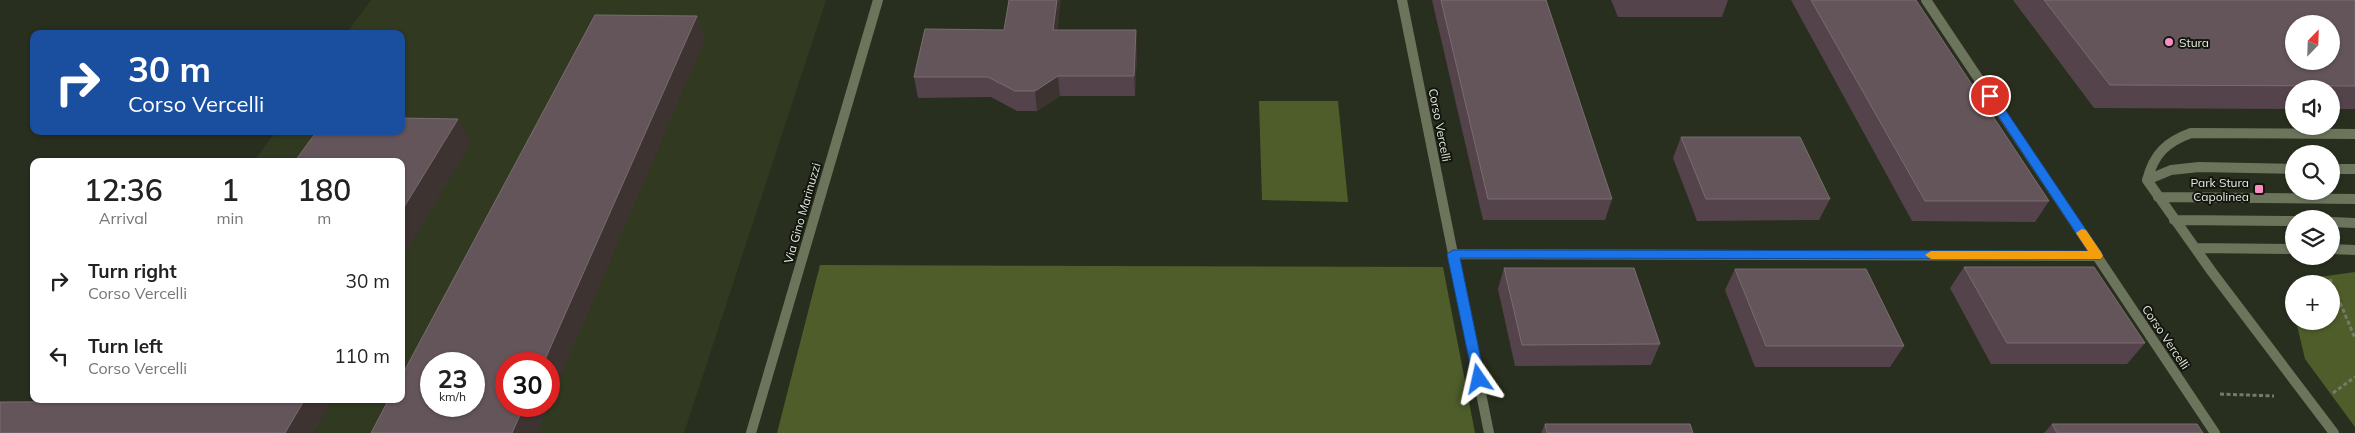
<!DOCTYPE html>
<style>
:root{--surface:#fff;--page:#f2f2f2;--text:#222;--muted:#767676}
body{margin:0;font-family:Mulish,sans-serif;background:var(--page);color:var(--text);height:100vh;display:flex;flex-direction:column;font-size:19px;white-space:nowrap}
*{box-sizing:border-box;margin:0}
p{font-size:16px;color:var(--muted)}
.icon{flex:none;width:28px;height:28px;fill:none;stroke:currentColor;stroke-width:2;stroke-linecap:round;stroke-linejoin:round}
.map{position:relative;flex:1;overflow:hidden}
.drawer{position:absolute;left:30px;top:158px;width:375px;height:245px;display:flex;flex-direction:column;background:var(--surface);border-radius:10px;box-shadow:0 1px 4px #0004}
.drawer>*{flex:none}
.hud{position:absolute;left:30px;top:30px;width:375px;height:105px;border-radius:10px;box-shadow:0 1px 4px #0004;background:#1a4fa0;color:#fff;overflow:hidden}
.needle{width:32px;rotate:23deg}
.fabs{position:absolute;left:2285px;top:15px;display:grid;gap:10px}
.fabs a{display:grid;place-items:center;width:55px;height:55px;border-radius:50%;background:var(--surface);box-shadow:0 1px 4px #0004;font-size:25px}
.speed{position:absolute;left:420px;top:352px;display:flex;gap:10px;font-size:25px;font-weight:700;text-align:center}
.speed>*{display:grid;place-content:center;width:65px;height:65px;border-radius:50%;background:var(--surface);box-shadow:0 1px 4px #0004;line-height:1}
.speed small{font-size:12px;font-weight:400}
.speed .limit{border:8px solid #d22;background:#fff;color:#111}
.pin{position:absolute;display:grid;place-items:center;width:42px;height:42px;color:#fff;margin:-21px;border:2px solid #fff;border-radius:50%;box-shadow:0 1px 5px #0007}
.me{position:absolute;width:55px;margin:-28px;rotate:349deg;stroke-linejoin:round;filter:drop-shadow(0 0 4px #0008)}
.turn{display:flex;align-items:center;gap:18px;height:105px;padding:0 15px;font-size:22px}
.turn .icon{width:65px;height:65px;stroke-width:2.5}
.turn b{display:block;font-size:35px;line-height:42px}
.eta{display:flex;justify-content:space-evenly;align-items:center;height:85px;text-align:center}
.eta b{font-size:30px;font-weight:600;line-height:35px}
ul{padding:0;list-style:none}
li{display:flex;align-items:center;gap:15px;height:75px;padding:0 15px}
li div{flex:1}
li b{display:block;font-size:19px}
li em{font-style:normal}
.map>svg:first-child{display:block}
.built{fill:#313921;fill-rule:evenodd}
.green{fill:#4e5d2a}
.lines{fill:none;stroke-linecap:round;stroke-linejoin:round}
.path{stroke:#757b6c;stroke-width:3;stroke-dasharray:4 2.5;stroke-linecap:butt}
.lane{stroke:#6c755c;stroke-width:10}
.street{stroke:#6c755c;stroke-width:10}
.wall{fill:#55434b}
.shaded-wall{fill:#3d3432}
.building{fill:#64555b;stroke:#786c6f;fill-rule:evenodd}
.route{fill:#1a73e8;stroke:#114b97}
.slow{fill:#f59e0b}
.poi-dot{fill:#fa8fc6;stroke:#13160e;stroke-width:2}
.labels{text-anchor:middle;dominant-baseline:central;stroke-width:4;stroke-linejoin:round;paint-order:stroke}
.poi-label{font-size:12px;fill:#e5e9de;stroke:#13160e;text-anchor:start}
.street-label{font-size:12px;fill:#e5e9de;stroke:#13160e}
</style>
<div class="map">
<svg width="2355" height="433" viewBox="0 0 2355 433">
<rect width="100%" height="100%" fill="#292f1e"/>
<path class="built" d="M371 0H826L684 433H314L333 399H401V161H254L276 131H401V34H346ZM431 364H474V406H431ZM506 364H549V406H506Z"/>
<path class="green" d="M1259 101H1338L1348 202 1262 200Z
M820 265 1443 267 1475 433H777Z
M2355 272V427L2305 359 2296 321H2331V284H2307L2312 278Z"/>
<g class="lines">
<path class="path" d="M2330 279 2355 338
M2333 393 2355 377
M2220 394 2274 396"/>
<path class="lane" d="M2331 169H2355
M2147 180 2171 170 2199 167 2294 169
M2158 197 2355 199
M2174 220 2294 221
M2331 222 2355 223
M2195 248 2294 249
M2331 249 2355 250
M2334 433 2212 272 2147 180C2154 154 2166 142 2191 133L2355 134"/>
<path class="street" d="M1402 0 1489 433
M1926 0 2215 433
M1453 254 2097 256
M751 433 878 0"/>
</g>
<path class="wall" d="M1432 0H1546L1612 199 1605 220H1483Z
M1611 0H1728L1722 17H1618Z
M1791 0H1916L2049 201 2035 222 1912 221Z
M2013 0H2355V109H2331V89H2294V109L2094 108Z
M1057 30 1137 50 1135 96H1060L1037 111H1017L991 97 918 98 914 77Z
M1681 137 1830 199 1819 220 1697 221 1673 158Z
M1964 267 2145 343 2127 364H1991L1950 288Z
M1504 268 1660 344 1651 365 1515 366 1498 289Z
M1735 269 1904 346 1890 367H1755L1725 290Z
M1545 424 1693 433H1541Z
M2052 424 2203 433H2044Z"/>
<path class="shaded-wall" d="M1057 0H1061L1055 50 1053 30Z
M697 16 705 39 549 404V364H543Z
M1136 30 1137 50 1135 96 1134 76Z
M1058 76 1060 96 1037 111 1035 91Z
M458 119 471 143 401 261V212Z
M305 399H333L314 433H285Z
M524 406H548L537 433H512Z"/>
<path class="building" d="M1009 0H1057L1053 30H1136L1134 76H1058L1035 91H1015L988 77H914L925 29 1004 30Z
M1441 0H1546L1612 199H1488Z
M1811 0H1916L2049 201H1925Z
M2044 0H2355V86L2110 85ZM2294 24H2331V61H2294Z
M595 15 697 16 543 364H506V406H524L512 433H371L389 399H401V377ZM431 364H474V406H431Z
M401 118 458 119 401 212V161H295L317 131H401Z
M1681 137H1800L1830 199H1706Z
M1964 267H2094L2145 343H2007Z
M1504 268H1634L1660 344 1522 345Z
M1735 269H1866L1904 346H1766Z
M222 399H305L285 433H0V402L220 401Z
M1545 424H1690L1693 433H1547Z
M2052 424H2197L2203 433H2057Z"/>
<path class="route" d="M1990 92 1994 93 2101 252 2103 256 2101 259 1460 258 1485 379 1483 383H1474L1447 254 1453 250 2088 251 1985 96Z"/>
<path class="slow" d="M2082 229 2086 230 2101 252 2103 256 2101 259H1931L1925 255 1931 251H2088L2076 233Z"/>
<g class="poi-dot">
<circle cx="2169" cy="42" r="5"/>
<rect x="2254" y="184" width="10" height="10" rx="2.5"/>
</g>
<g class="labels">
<g class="poi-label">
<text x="2179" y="42">Stura</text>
<text x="2249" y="182" text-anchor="end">Park Stura<tspan x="2249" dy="14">Capolinea</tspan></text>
</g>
<g class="street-label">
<text transform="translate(1440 125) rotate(79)">Corso Vercelli</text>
<text transform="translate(802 213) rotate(-74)">Via Gino Marinuzzi</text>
<text transform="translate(2166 337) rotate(56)">Corso Vercelli</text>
</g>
</g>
</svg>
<div class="fabs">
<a><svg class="needle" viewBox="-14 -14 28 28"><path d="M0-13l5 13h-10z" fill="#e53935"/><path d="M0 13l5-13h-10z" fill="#767676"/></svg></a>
<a><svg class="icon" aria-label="sound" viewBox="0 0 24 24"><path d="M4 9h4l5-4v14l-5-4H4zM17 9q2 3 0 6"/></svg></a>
<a><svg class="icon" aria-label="search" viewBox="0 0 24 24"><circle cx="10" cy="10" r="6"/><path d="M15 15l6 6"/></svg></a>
<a><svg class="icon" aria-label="layers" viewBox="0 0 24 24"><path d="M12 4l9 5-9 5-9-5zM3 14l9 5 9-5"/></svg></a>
<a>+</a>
</div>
<div class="speed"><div>23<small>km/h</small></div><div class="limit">30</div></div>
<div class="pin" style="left:1990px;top:96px;background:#d93025"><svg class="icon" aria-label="arrive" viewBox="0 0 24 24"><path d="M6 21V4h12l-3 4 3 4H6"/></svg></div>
<svg class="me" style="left:1479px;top:379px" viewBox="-20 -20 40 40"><path d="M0-17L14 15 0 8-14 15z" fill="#1a73e8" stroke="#fff" stroke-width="4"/></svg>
<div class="hud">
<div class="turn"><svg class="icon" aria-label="right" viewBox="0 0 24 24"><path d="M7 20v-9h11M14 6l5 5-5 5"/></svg><div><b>30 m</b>Corso Vercelli</div></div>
</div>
<section class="drawer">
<div class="eta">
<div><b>12:36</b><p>Arrival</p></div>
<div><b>1</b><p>min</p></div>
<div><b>180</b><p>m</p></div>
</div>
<ul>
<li><svg class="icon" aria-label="right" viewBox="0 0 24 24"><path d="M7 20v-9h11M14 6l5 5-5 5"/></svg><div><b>Turn right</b><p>Corso Vercelli</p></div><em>30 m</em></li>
<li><svg class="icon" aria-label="left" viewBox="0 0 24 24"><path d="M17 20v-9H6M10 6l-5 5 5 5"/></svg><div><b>Turn left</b><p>Corso Vercelli</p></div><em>110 m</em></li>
</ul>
</section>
</div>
